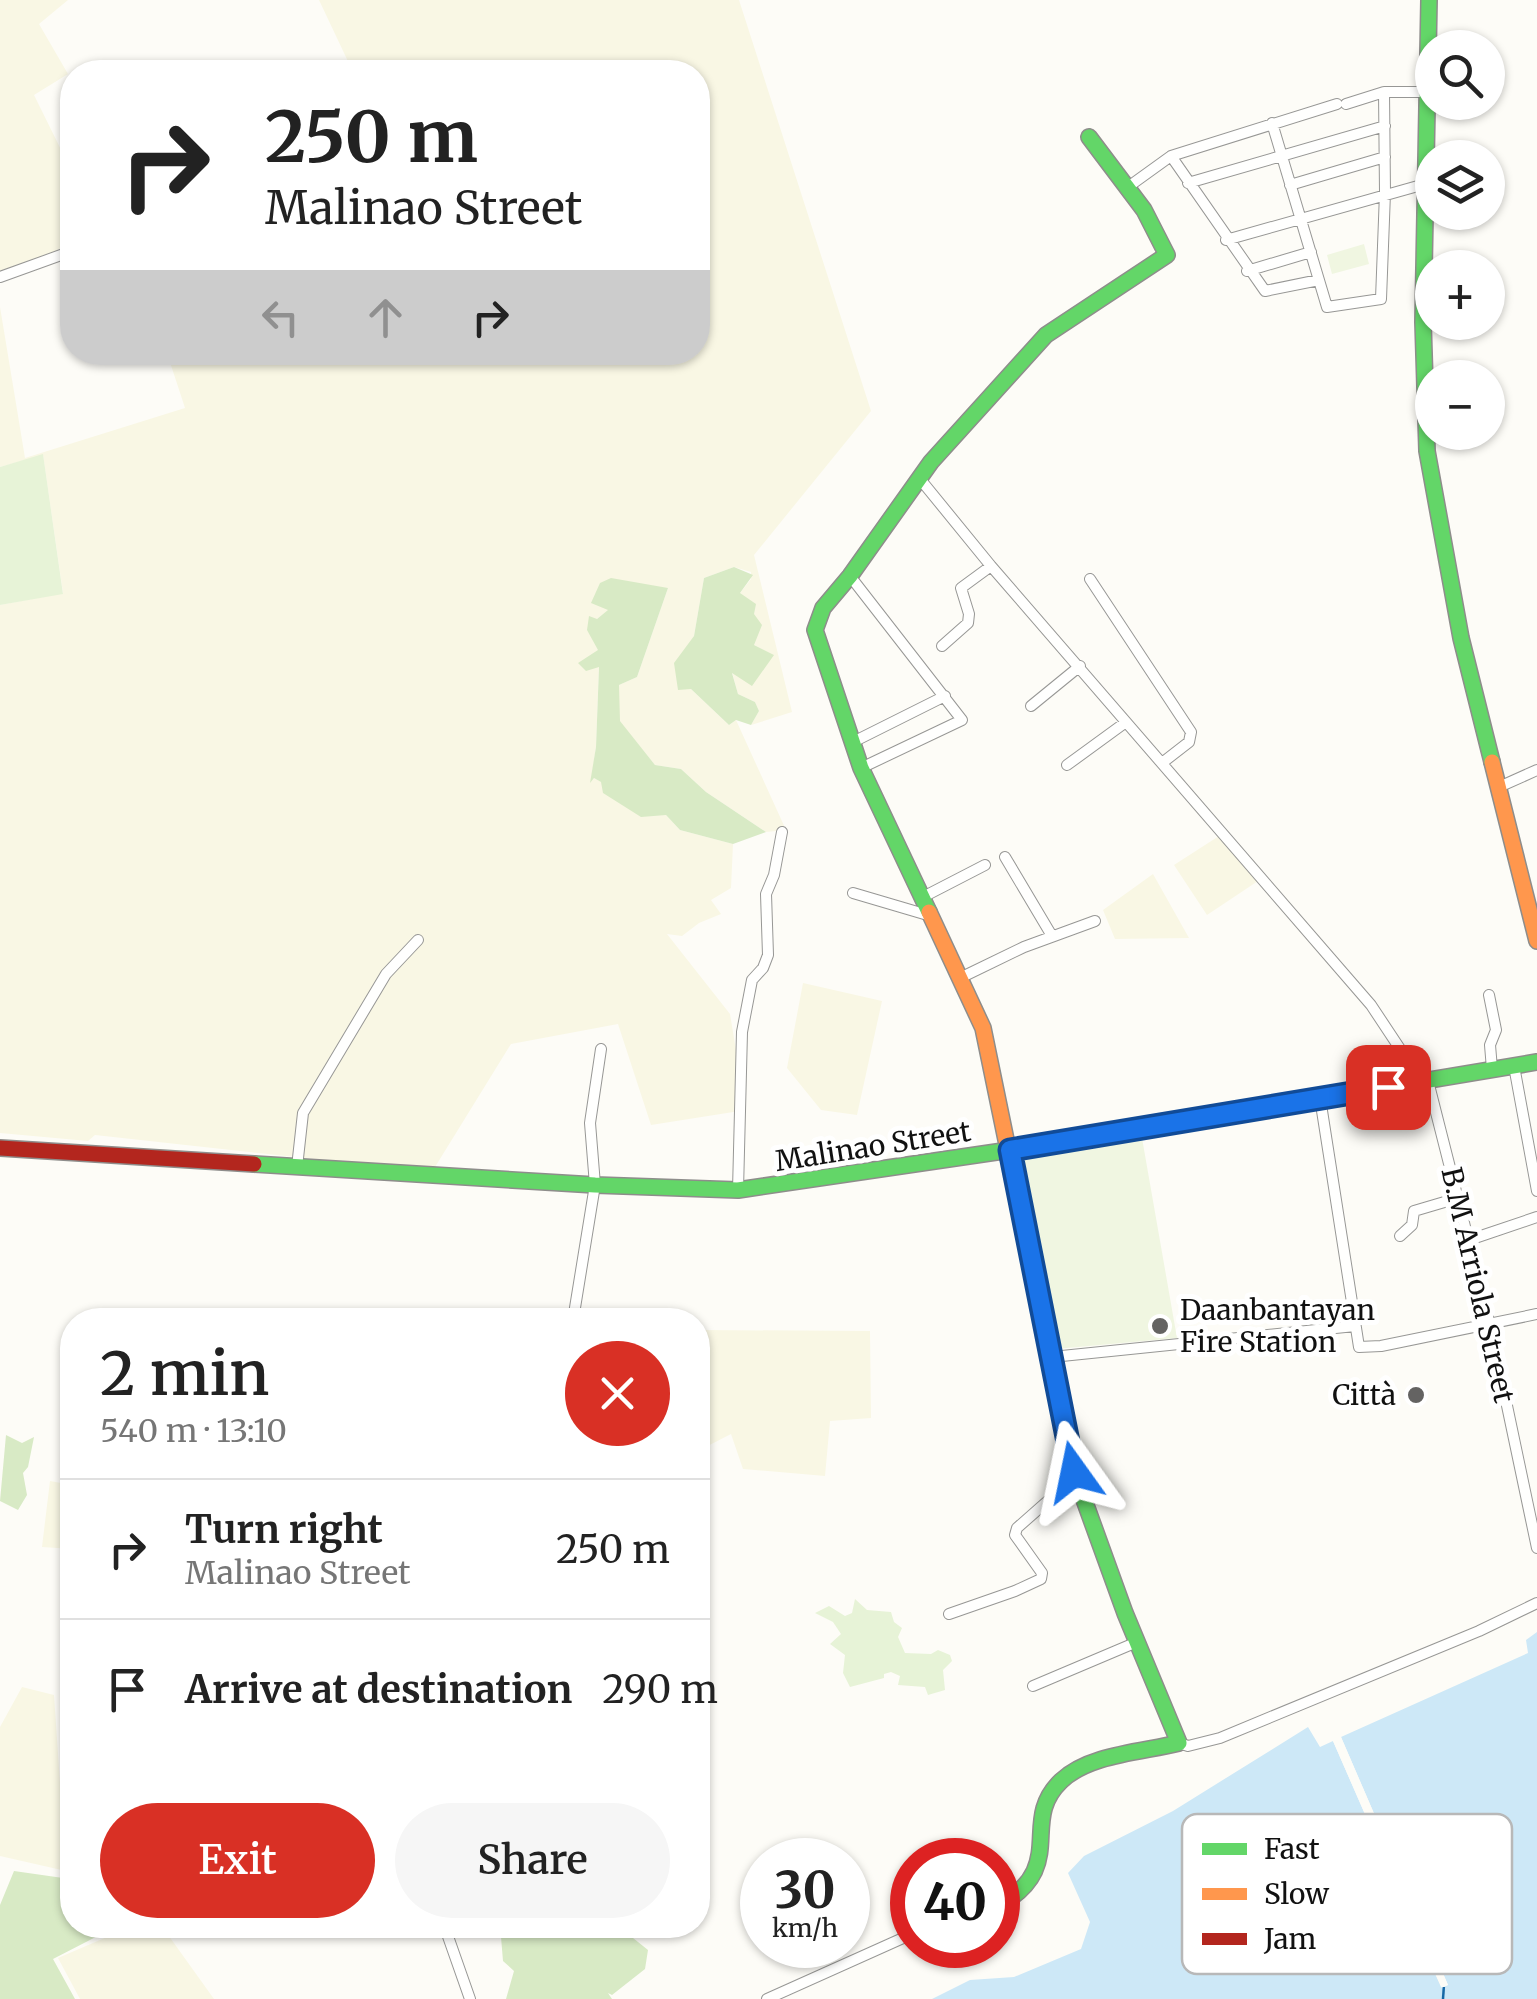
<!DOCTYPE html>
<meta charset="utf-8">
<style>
:root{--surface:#fff;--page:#f6f6f6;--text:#222;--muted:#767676;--line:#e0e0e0;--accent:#d93025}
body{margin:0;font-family:Merriweather,serif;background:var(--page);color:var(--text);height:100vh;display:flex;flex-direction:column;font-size:38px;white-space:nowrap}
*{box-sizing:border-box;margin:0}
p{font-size:32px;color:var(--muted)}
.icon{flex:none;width:55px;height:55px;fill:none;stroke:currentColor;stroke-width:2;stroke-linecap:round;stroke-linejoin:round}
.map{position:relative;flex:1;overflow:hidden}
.details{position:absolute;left:60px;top:1308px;width:650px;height:630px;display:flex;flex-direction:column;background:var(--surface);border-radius:40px;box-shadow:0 2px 8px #0004}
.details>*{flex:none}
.top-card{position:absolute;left:60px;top:60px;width:650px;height:305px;border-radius:40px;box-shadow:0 2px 8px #0004;background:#fff;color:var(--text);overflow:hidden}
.fabs{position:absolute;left:1415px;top:30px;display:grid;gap:20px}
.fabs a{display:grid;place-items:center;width:90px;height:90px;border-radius:50%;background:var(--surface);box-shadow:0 2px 8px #0004;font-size:50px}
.speed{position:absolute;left:740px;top:1838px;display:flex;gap:20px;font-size:50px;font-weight:700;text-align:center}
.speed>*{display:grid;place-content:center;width:130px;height:130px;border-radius:50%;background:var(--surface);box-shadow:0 2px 8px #0004;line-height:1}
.speed small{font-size:25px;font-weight:400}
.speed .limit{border:15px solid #d22;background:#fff;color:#111}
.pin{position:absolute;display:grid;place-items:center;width:85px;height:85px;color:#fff;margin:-42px;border-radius:20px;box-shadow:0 5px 15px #0006}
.me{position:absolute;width:110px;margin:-55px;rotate:348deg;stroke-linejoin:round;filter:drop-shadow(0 0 8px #0008)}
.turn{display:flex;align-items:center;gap:35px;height:210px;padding:0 40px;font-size:45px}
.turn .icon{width:130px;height:130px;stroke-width:2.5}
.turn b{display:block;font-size:70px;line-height:85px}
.lanes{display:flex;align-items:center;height:95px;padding:0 40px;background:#0003;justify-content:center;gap:50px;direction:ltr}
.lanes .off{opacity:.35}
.round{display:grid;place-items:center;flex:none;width:105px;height:105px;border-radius:52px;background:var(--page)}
.headline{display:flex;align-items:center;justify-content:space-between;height:170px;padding:0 40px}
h1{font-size:60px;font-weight:600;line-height:75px}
.primary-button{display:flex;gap:20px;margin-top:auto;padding:20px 40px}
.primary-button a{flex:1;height:115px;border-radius:60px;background:var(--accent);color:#fff;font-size:40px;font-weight:600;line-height:115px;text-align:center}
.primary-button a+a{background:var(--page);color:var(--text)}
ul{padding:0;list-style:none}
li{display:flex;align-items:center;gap:30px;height:140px;padding:0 40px;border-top:2px solid var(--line)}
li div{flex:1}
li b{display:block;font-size:38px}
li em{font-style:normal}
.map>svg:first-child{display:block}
.farmland{fill:#f9f7e4}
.green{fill:#e7f3d7}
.forest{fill:#d8eac5}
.pitch{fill:#f0f6e1}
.water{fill:#cde8f7}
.pier{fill:#fdfcf7}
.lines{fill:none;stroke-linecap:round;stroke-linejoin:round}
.ferry{stroke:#1768a6;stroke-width:2.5;stroke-dasharray:12 10;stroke-linecap:butt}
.street-casing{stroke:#979795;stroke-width:12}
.fast-casing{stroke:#8e8d8b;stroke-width:18}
.slow-casing{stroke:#8e8d8b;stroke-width:18}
.jam-casing{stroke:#8e8d8b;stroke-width:18}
.street{stroke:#fffffe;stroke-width:10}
.fast{stroke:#63d668;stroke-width:15}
.slow{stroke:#ff974d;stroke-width:15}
.jam{stroke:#b3261e;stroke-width:15}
.route-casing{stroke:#114b97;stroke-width:25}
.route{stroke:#1a73e8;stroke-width:18}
.poi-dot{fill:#646362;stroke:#fff;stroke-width:4}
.labels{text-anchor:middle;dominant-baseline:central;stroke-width:10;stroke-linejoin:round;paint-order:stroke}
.street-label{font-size:28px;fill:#111;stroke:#fff}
.poi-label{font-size:28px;fill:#111;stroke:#fff;text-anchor:start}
.key{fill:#fff;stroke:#b8b8b8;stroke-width:2.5}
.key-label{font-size:28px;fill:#111}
</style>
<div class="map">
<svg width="1537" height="1999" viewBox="0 0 1537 1999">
<rect width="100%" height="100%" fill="#fdfcf7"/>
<path class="farmland" d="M0 0H68L39 24 68 74 34 95 72 172V242L0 281Z
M319 0H739L871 411 754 555 792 712 751 725 759 711 755 702 738 694 732 672 773 655 754 645 740 593 751 579V572L734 567 704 578 694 636 683 655 691 689 729 725 736 720 786 830 766 832 706 792 681 769 655 765 619 721V685L637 677 668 588 609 610 597 619 599 665 596 747 591 781 594 778 666 815 680 830 733 844 731 888 711 900 721 914 699 923 682 936 667 934 730 1014 746 1110 651 1125 618 1024 511 1044 427 1180 322 1160 95 1135 88 1141 0 1133V605L63 593 43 455 0 467V307L25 458 185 408 167 353 698 352V72H353Z
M1219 836 1258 881 1207 915 1174 865Z
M1153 874 1189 938 1115 939 1103 910Z
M803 983 882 1001 857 1115 821 1110 787 1068Z
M698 1330 870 1331 871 1418 830 1421 825 1476 743 1469 731 1434 698 1451Z
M50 1481 72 1485V1549L42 1547Z
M22 1687 54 1695 66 1871 0 1856V1727Z
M62 1693 72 1695V1885L71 1884Z
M135 1925H161L214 1999H80L58 1958Z"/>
<path class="green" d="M43 454 63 594 0 605V467Z
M855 1599 867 1610 891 1612 894 1622 902 1628 898 1637 905 1653 931 1654 938 1650 950 1655 952 1661 943 1670 945 1690 928 1695 925 1687 898 1685 900 1676 891 1672 884 1674V1678L850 1687 843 1673 845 1655 830 1644 841 1634 833 1622 815 1613 829 1606 845 1616 852 1613Z"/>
<path class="forest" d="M734 567 753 575 740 593 756 604 754 614 762 625 754 645 774 655 752 686 732 673 738 694 755 702 759 711 751 725 736 720 729 725 691 689 678 690 674 663 694 636 704 578Z
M611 578 668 588 637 677 619 685 620 721 655 765 681 769 706 792 766 832 733 844 680 830 666 815 641 817 603 793 601 782 594 778 590 783 596 747 599 667 586 671 578 663 598 650 587 630 589 616 597 619 608 610 591 603 600 583Z
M6 1435 22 1443 34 1437 28 1467 23 1473 27 1495 18 1510 0 1501Z
M14 1871 63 1878 72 1884V1925H119L53 1959 75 1999H0V1905Z
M500 1925H624L628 1934 648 1950 645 1969 612 1995 608 1993 612 1999H506L514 1971 503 1961Z"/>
<path class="pitch" d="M1364 244 1369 264 1332 274 1327 255Z
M1142 1138 1177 1338 1056 1349 1018 1158Z"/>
<path class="water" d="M1537 1632V1999H932L970 1980 1014 1977 1081 1949 1090 1922 1068 1873 1084 1856 1173 1811 1308 1727 1320 1747 1333 1741 1416 1931 1412 1937 1422 1958H1428L1441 1987 1448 1985 1341 1737 1528 1653 1526 1640Z"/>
<path class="pier" d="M1341 1737 1448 1985 1442 1988 1428 1958H1422L1412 1937 1416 1931 1333 1741Z"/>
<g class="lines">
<path class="ferry" d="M1443 1999 1444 1985"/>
<defs>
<path id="street" d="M1346 104 1384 92H1426
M1272 123 1327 307 1381 299 1385 193 1384 92
M1171 156 1265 291 1319 280
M1188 183 1385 126
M1290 185 1385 157
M1128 187 1171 156 1337 104
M1226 240 1425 184
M1247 271 1311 252
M0 277 72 251
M920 479 991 566 1371 1005 1422 1082
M850 576 962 720 861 768
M1090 579 1191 732 1189 742 1162 763
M942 646 968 623 969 614 961 588 991 566
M1031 706 1080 666
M853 742 945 696
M1067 765 1126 722
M1499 787 1537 770
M1005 857 1052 936
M853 893 931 916
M923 897 985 865
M960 978 1024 947 1095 921
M1489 995 1496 1030 1490 1045 1492 1069
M1514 1066 1537 1191
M1428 1081 1490 1325 1537 1548
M1320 1098 1359 1347 1381 1346 1537 1314
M297 1167 303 1113 386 974 418 940
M738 1190 742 1032 752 980 763 968 768 955 766 894 774 875 782 832
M1400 1236 1412 1225 1414 1211 1458 1198
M1469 1240 1537 1217
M573 1320 595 1185 590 1123 601 1049
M1052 1357 1355 1326
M949 1614 1015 1591 1041 1579 1042 1573 1015 1535 1017 1528 1076 1476
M1033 1686 1137 1642
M1179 1743 1188 1746 1220 1738 1479 1631 1537 1603
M444 1925 470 1999
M767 1999 912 1934"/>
<path id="fast" d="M1429 0 1423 322 1427 451 1461 638 1492 762
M929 912 861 768 815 630 823 608 850 576 931 462 1046 335 1167 255 1144 210 1089 137
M254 1164 595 1185 738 1190 1010 1150 1537 1062
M998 1906C1070 1866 1018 1822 1061 1781 1089 1754 1143 1752 1179 1743L1125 1613 1074 1472 1026 1237"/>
<path id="slow" d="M1492 762 1537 941
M929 912 983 1028 1026 1237"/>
<path id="jam" d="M0 1148 254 1164"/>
</defs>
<use href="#street" class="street-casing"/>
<use href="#fast" class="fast-casing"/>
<use href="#slow" class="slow-casing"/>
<use href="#jam" class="jam-casing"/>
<use href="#street" class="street"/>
<use href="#fast" class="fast"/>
<use href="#slow" class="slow"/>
<use href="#jam" class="jam"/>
</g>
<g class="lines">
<defs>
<path id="route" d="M1074 1472 1010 1150 1388 1087"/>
</defs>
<use href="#route" class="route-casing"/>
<use href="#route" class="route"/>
</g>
<g class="poi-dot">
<circle cx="1160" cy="1326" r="10"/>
<circle cx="1416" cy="1395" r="10"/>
</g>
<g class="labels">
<g class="street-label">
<text transform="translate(873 1146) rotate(-9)">Malinao Street</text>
<text transform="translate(1478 1285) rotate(77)">B.M Arriola Street</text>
</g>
<g class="poi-label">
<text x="1180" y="1310">Daanbantayan<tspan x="1180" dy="32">Fire Station</tspan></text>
<text x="1396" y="1395" text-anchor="end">Città</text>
</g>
</g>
<rect x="1182" y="1814" width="330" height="160" rx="15" class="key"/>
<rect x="1202" y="1843" width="45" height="12" fill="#63d668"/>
<rect x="1202" y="1888" width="45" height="12" fill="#ff974d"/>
<rect x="1202" y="1933" width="45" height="12" fill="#b3261e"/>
<g class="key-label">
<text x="1264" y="1859">Fast</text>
<text x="1264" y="1904">Slow</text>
<text x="1264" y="1949">Jam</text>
</g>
</svg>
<div class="fabs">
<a><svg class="icon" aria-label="search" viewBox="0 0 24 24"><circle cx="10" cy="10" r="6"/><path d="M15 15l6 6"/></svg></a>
<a><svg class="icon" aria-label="layers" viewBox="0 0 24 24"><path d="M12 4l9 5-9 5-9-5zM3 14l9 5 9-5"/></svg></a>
<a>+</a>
<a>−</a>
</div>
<div class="speed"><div>30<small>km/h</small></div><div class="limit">40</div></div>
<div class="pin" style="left:1388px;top:1087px;background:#d93025"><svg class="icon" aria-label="arrive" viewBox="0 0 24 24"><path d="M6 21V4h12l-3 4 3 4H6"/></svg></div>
<svg class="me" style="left:1074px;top:1472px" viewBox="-20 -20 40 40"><path d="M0-17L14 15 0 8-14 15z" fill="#1a73e8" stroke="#fff" stroke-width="4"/></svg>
<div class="top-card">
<div class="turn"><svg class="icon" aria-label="right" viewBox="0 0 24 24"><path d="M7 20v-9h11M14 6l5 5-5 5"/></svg><div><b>250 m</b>Malinao Street</div></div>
<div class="lanes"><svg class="icon off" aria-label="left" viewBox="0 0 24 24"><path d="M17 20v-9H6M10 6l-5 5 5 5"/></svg><svg class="icon off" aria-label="ahead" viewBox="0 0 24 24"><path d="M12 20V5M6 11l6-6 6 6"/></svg><svg class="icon" aria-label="right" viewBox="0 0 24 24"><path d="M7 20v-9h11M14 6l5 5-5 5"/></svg></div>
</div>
<section class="details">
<div class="headline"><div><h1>2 min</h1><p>540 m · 13:10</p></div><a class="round" style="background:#d93025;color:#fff"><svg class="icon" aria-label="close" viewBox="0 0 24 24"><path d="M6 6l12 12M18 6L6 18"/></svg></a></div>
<ul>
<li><svg class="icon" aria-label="right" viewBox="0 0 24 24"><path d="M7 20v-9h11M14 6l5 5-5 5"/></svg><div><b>Turn right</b><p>Malinao Street</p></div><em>250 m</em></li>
<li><svg class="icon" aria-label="arrive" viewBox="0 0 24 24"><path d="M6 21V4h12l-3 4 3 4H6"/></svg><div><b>Arrive at destination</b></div><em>290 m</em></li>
</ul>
<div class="primary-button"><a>Exit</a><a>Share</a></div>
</section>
</div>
